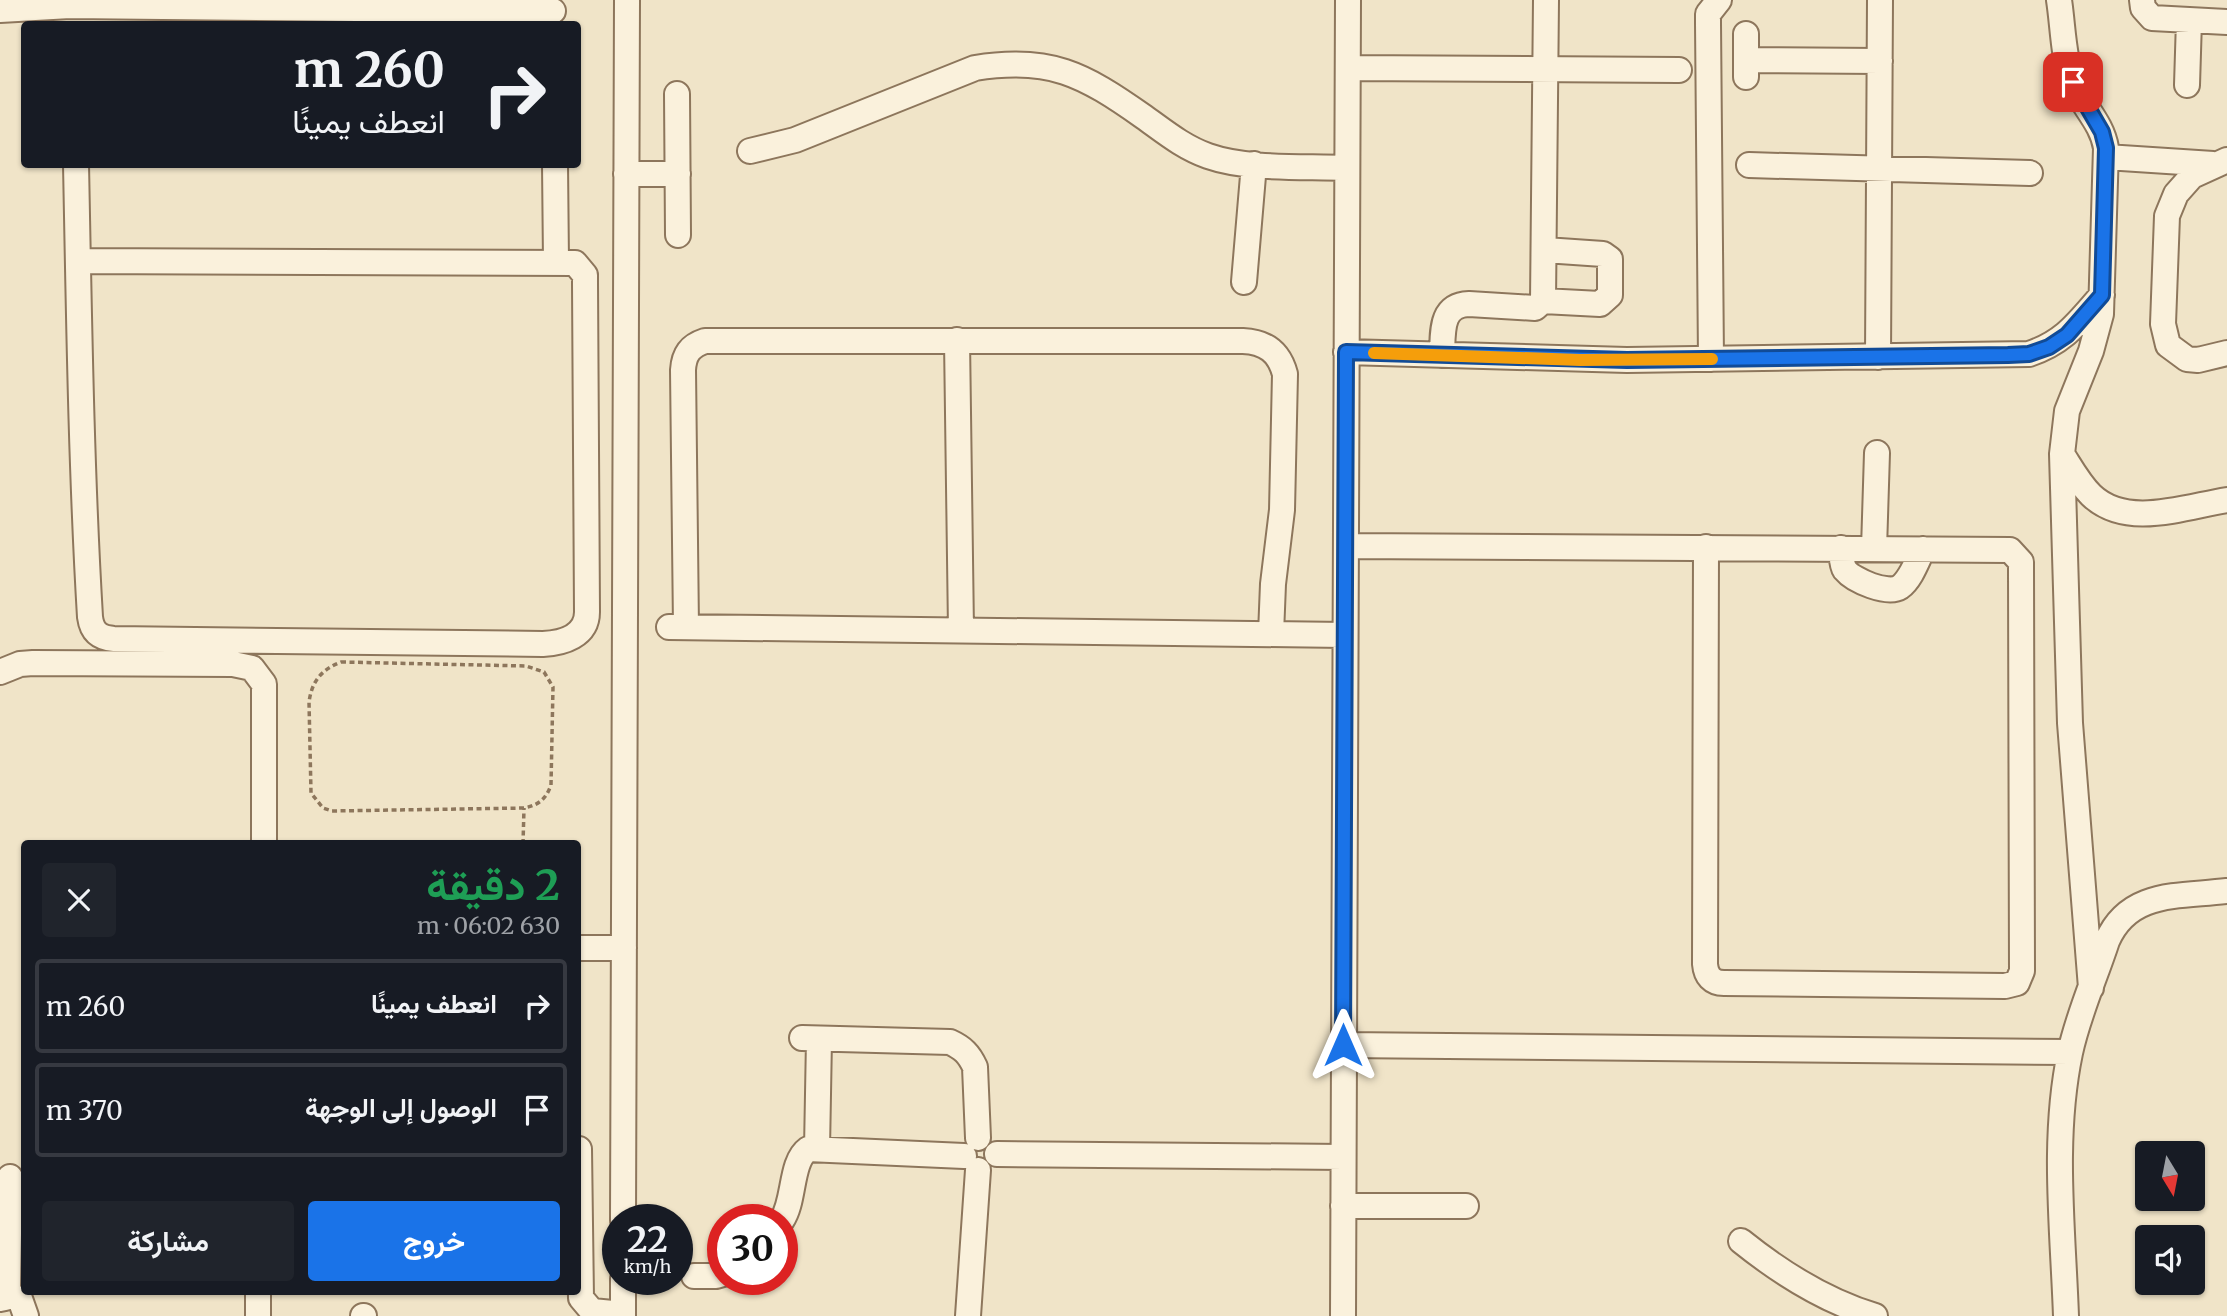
<!DOCTYPE html>
<html lang="ar">
<meta charset="utf-8">
<style>
:root{--surface:#171b24;--page:#20242c;--text:#f1f3f6;--muted:#9ea1a6;--line:#363941;--accent:#1a73e8}
body{margin:0;font-family:Merriweather,Vazirmatn,serif;background:var(--page);color:var(--text);direction:rtl;height:100vh;display:flex;flex-direction:column;font-size:26px;white-space:nowrap}
*{box-sizing:border-box;margin:0}
p{font-size:23px;color:var(--muted)}
.icon{flex:none;width:38px;height:38px;fill:none;stroke:currentColor;stroke-width:2;stroke-linecap:round;stroke-linejoin:round}
.map{position:relative;flex:1;overflow:hidden;direction:ltr}
.drawer{position:absolute;left:21px;top:840px;width:560px;height:455px;display:flex;flex-direction:column;background:var(--surface);border-radius:7px;box-shadow:0 2px 5px #0004;direction:rtl}
.drawer>*{flex:none}
.guide{position:absolute;left:21px;top:21px;width:560px;height:147px;border-radius:7px;box-shadow:0 2px 5px #0004;direction:rtl;background:#171b24;color:var(--text);overflow:hidden}
.needle{width:46px;rotate:170deg}
.fabs{position:absolute;left:2135px;top:1141px;display:grid;gap:14px}
.fabs a{display:grid;place-items:center;width:70px;height:70px;border-radius:7px;background:var(--surface);box-shadow:0 2px 5px #0004;font-size:35px}
.speed{position:absolute;left:602px;top:1204px;display:flex;gap:14px;font-size:35px;font-weight:700;text-align:center}
.speed>*{display:grid;place-content:center;width:91px;height:91px;border-radius:50%;background:var(--surface);box-shadow:0 2px 5px #0004;line-height:1}
.speed small{font-size:18px;font-weight:400}
.speed .limit{border:10px solid #d22;background:#fff;color:#111}
.pin{position:absolute;display:grid;place-items:center;width:60px;height:60px;color:#fff;margin:-30px;border-radius:14px;box-shadow:0 4px 10px #0006}
.me{position:absolute;width:77px;margin:-38px;rotate:0deg;stroke-linejoin:round;filter:drop-shadow(0 0 5px #0008)}
.turn{display:flex;align-items:center;gap:24px;height:147px;padding:0 21px;font-size:32px}
.turn .icon{width:91px;height:91px;stroke-width:2.5}
.turn b{display:block;font-size:49px;line-height:60px}
.round{display:grid;place-items:center;flex:none;width:74px;height:74px;border-radius:7px;background:var(--page)}
.headline{display:flex;align-items:center;justify-content:space-between;height:119px;padding:0 21px}
h1{font-size:42px;font-weight:700;line-height:52px;color:#1e9e55}
.primary-button{display:flex;gap:14px;margin-top:auto;padding:14px 21px}
.primary-button a{flex:1;height:80px;border-radius:7px;background:var(--accent);color:#fff;font-size:28px;font-weight:700;line-height:80px;text-align:center}
.primary-button a+a{background:var(--page);color:var(--text)}
ul{padding:0;list-style:none}
li{display:flex;align-items:center;gap:21px;height:94px;margin:0 14px 10px;padding:0 7px;border:4px solid var(--line);border-radius:7px}
li div{flex:1}
li b{display:block;font-size:26px}
li em{font-style:normal}
.map>svg:first-child{display:block}
.lines{fill:none;stroke-linecap:round;stroke-linejoin:round}
.minor-casing{stroke:#8d765c;stroke-width:28}
.path{stroke:#8d765c;stroke-width:3.5;stroke-dasharray:5 3.5;stroke-linecap:butt}
.minor{stroke:#faf1dc;stroke-width:24}
.route-casing{stroke:#114b97;stroke-width:18}
.route{stroke:#1a73e8;stroke-width:12}
.slow{stroke:#f59e0b;stroke-width:12}
</style>
<div class="map">
<svg width="2227" height="1316" viewBox="0 0 2227 1316">
<rect width="100%" height="100%" fill="#f0e4c8"/>
<g class="lines">
<defs>
<path id="minor" d="M2059 0C2063 26 2063 56 2072 81 2081 105 2102 122 2106 148L2101 314 2091 351 2067 411 2062 454 2070 723 2091 988
M2142 0 2143 8 2152 18 2227 22
M0 10 70 6 553 11
M1746 34V77
M1746 60 1880 61
M1348 68 1679 70
M2187 85 2189 20
M677 94 678 235
M750 151 795 140 975 68C1050 56 1083 74 1144 117 1165 132 1183 147 1208 156 1248 170 1304 166 1347 168
M2106 157 2213 164
M2227 160 2192 176 2176 194 2167 216 2163 324 2168 345 2187 359 2198 360 2227 353
M76 164C79 315 81 466 90 617 92 632 99 638 114 639L543 644C563 643 587 636 587 612L585 283V275L575 263 78 261
M555 164 556 262
M1749 165 2030 173
M626 174H678
M1244 282 1254 164
M1543 301 1600 304 1610 295V259L1603 254 1545 250
M957 340 961 630
M1346 352 1627 360 2029 354C2065 342 2078 322 2102 295
M1442 355C1443 332 1440 305 1469 304L1535 308 1543 301 1546 0
M1878 357 1880 0
M1711 359 1708 23V14L1719 0
M2062 454C2071 468 2079 483 2091 495 2126 529 2184 507 2227 500
M1346 546 2010 550 2021 562V570L2022 971 2017 983 2005 986 1724 983C1712 983 1706 976 1705 964L1706 547
M1841 548C1842 555 1841 564 1845 570 1854 581 1888 595 1900 587 1911 579 1917 561 1923 549
M1874 549 1877 453
M669 627 1345 635
M686 627 683 370C684 354 690 346 705 341H1243C1266 342 1279 352 1285 374L1282 510 1273 584 1271 634
M0 672 20 664 33 663 233 664 252 668 264 684V844
M578 948H624
M802 1038 950 1042C963 1048 969 1054 975 1067L978 1138
M1344 1045 2070 1052
M579 1149 581 1298 592 1311 623 1314
M817 1149 819 1039
M997 1154 1343 1157
M1343 1206H1466
M623 1220 627 0
M782 1220C795 1201 790 1162 808 1149L964 1156
M1741 1241C1782 1274 1825 1301 1875 1316
M694 1276H716L723 1274
M7 1295 20 1299 26 1316
M0 1299 5 1298 8 1291 10 1177
M258 1316V1292
M363 1316H364
M623 1316V1279
M968 1316 978 1170
M1343 1316 1348 0
M2066 1316C2063 1230 2052 1139 2070 1053 2078 1015 2095 978 2107 941 2129 890 2179 897 2227 891"/>
</defs>
<use href="#minor" class="minor-casing"/>
<path class="path" d="M341 662 526 666 544 672 553 687 551 785C546 799 539 805 524 808L332 811 323 808 311 793 309 702C312 681 321 670 341 662Z
M523 844 524 808"/>
<use href="#minor" class="minor"/>
</g>
<g class="lines">
<defs>
<path id="route" d="M1343 1045 1346 352 1627 360 2008 355 2029 354 2049 347 2067 335 2102 295 2106 148 2102 132 2073 82"/>
</defs>
<use href="#route" class="route-casing"/>
<use href="#route" class="route"/>
<path class="slow" d="M1374 353 1580 360 1712 359"/>
</g>
</svg>
<div class="fabs">
<a><svg class="needle" viewBox="-14 -14 28 28"><path d="M0-13l5 13h-10z" fill="#e53935"/><path d="M0 13l5-13h-10z" fill="#9ea1a6"/></svg></a>
<a><svg class="icon" aria-label="sound" viewBox="0 0 24 24"><path d="M4 9h4l5-4v14l-5-4H4zM17 9q2 3 0 6"/></svg></a>
</div>
<div class="speed"><div>22<small>km/h</small></div><div class="limit">30</div></div>
<div class="pin" style="left:2073px;top:82px;background:#d93025"><svg class="icon" aria-label="arrive" viewBox="0 0 24 24"><path d="M6 21V4h12l-3 4 3 4H6"/></svg></div>
<svg class="me" style="left:1343px;top:1045px" viewBox="-20 -20 40 40"><path d="M0-17L14 15 0 8-14 15z" fill="#1a73e8" stroke="#fff" stroke-width="4"/></svg>
<div class="guide">
<div class="turn"><svg class="icon" aria-label="right" viewBox="0 0 24 24"><path d="M7 20v-9h11M14 6l5 5-5 5"/></svg><div><b>260 m</b>انعطف يمينًا</div></div>
</div>
<section class="drawer">
<div class="headline"><div><h1>2 دقيقة</h1><p>630 m · 06:02</p></div><a class="round"><svg class="icon" aria-label="close" viewBox="0 0 24 24"><path d="M6 6l12 12M18 6L6 18"/></svg></a></div>
<ul>
<li><svg class="icon" aria-label="right" viewBox="0 0 24 24"><path d="M7 20v-9h11M14 6l5 5-5 5"/></svg><div><b>انعطف يمينًا</b></div><em>260 m</em></li>
<li><svg class="icon" aria-label="arrive" viewBox="0 0 24 24"><path d="M6 21V4h12l-3 4 3 4H6"/></svg><div><b>الوصول إلى الوجهة</b></div><em>370 m</em></li>
</ul>
<div class="primary-button"><a>خروج</a><a>مشاركة</a></div>
</section>
</div>
